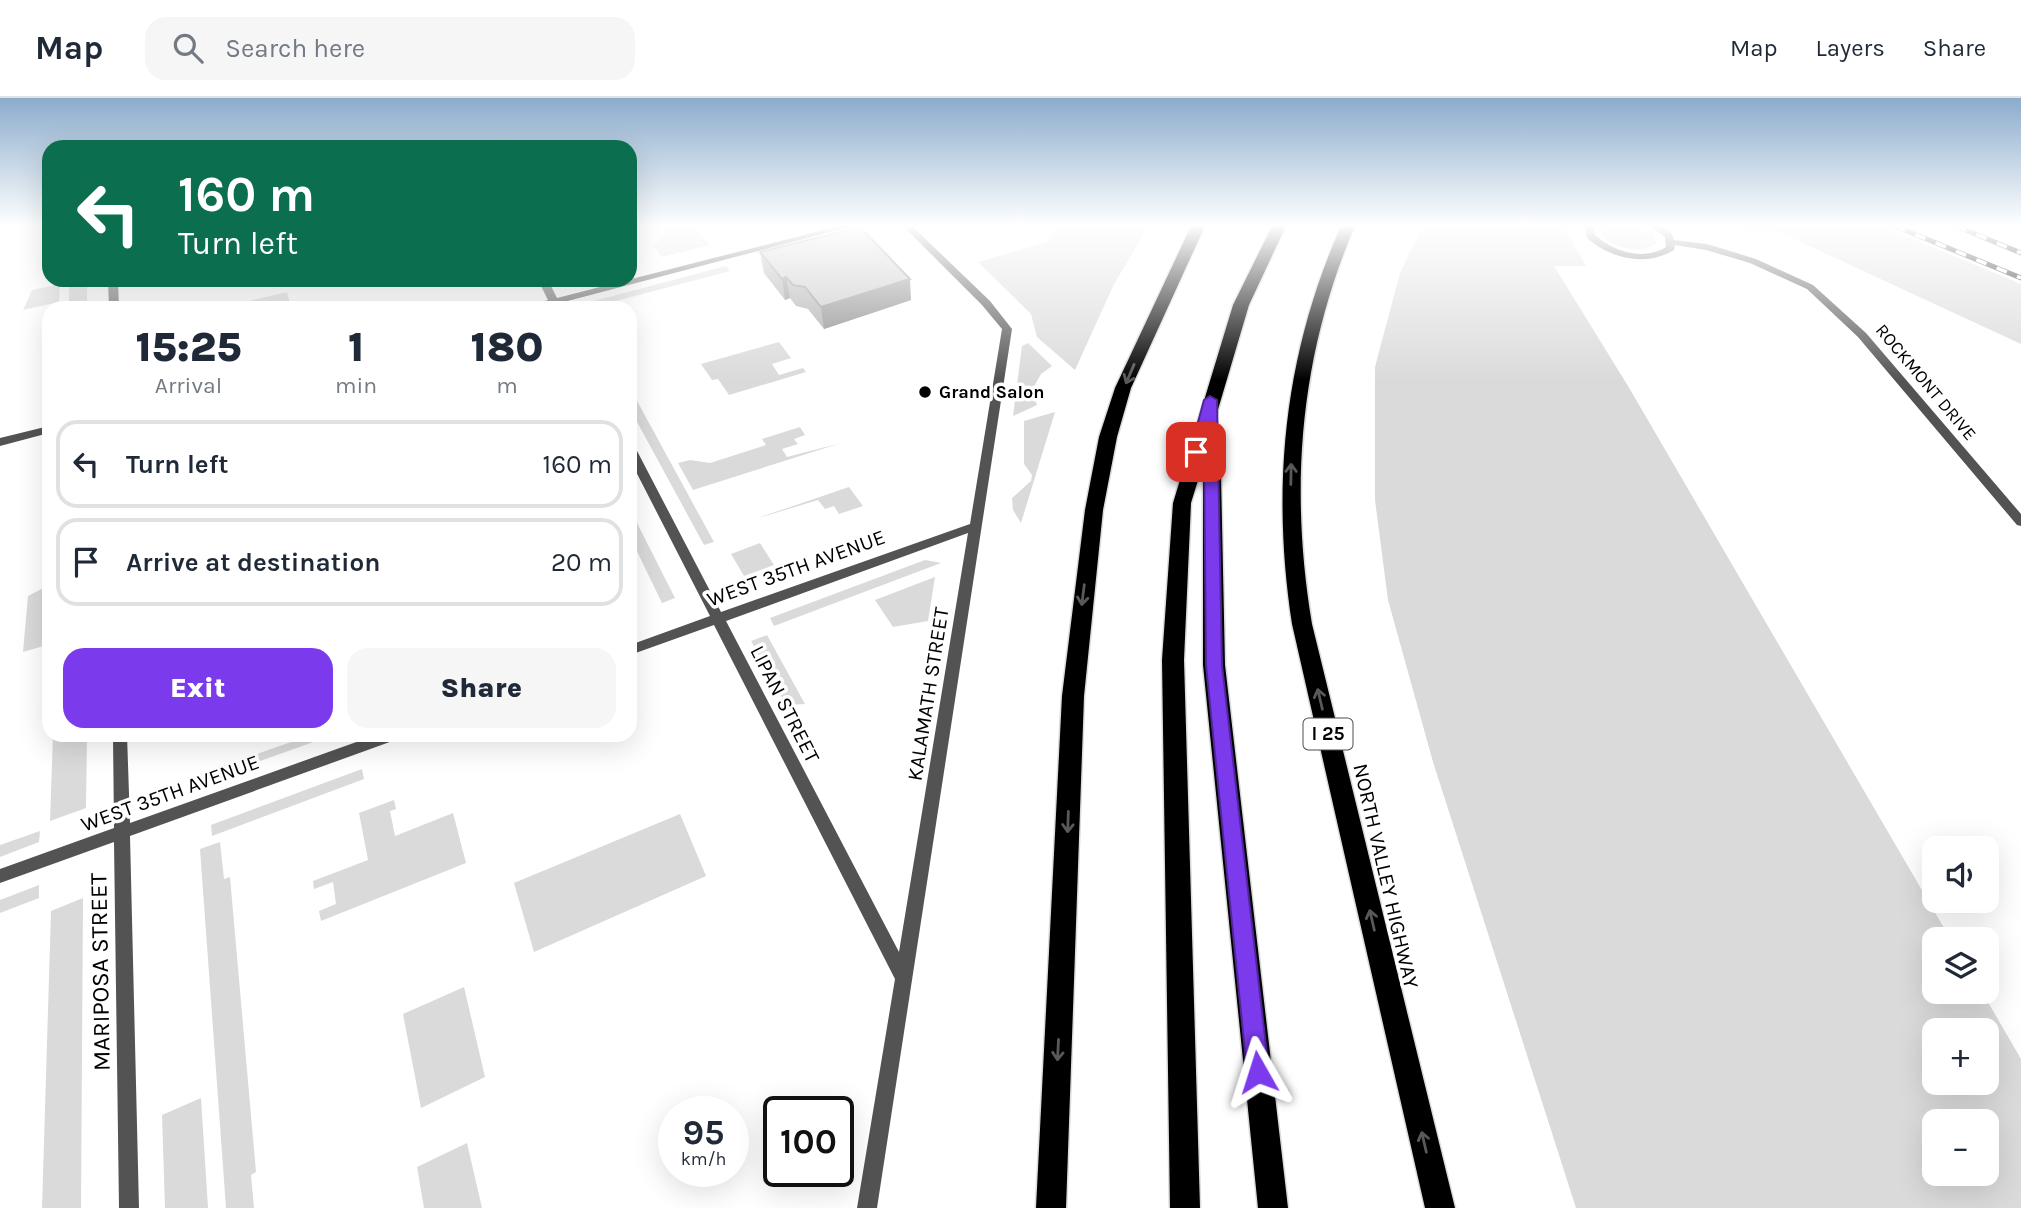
<!DOCTYPE html>
<meta charset="utf-8">
<style>
:root{--surface:#fff;--page:#f6f6f7;--text:#1f2937;--muted:#747a83;--line:#e0e1e3;--accent:#7c3aed}
body{margin:0;font-family:Karla,sans-serif;background:var(--page);color:var(--text);height:100vh;display:flex;flex-direction:column;font-size:26px;white-space:nowrap}
*{box-sizing:border-box;margin:0}
p{font-size:23px;color:var(--muted)}
.icon{flex:none;width:38px;height:38px;fill:none;stroke:currentColor;stroke-width:2;stroke-linecap:round;stroke-linejoin:round}
.map{position:relative;flex:1;overflow:hidden}
.side{position:absolute;left:42px;top:203px;width:595px;height:441px;display:flex;flex-direction:column;background:var(--surface);border-radius:21px;box-shadow:0 7px 28px #0002}
.side>*{flex:none}
.hud{position:absolute;left:42px;top:42px;width:595px;height:147px;border-radius:21px;box-shadow:0 7px 28px #0002;background:#0b6e4f;color:#fff;overflow:hidden}
.fabs{position:absolute;left:1922px;top:738px;display:grid;gap:14px}
.fabs a{display:grid;place-items:center;width:77px;height:77px;border-radius:14px;background:var(--surface);box-shadow:0 7px 28px #0002;font-size:35px}
.speed{position:absolute;left:658px;top:998px;display:flex;gap:14px;font-size:35px;font-weight:700;text-align:center}
.speed>*{display:grid;place-content:center;width:91px;height:91px;border-radius:50%;background:var(--surface);box-shadow:0 7px 28px #0002;line-height:1}
.speed small{font-size:18px;font-weight:400}
.speed .limit{border:4px solid #111;border-radius:10px;background:#fff;color:#111}
.pin{position:absolute;display:grid;place-items:center;width:60px;height:60px;color:#fff;margin:-30px;border-radius:14px;box-shadow:0 4px 10px #0006}
.me{position:absolute;width:77px;margin:-38px;rotate:354deg;stroke-linejoin:round;filter:drop-shadow(0 0 5px #0008)}
.turn{display:flex;align-items:center;gap:24px;height:147px;padding:0 21px;font-size:32px}
.turn .icon{width:91px;height:91px;stroke-width:2.5}
.turn b{display:block;font-size:49px;line-height:60px}
.eta{display:flex;justify-content:space-evenly;align-items:center;height:119px;text-align:center}
.eta b{font-size:42px;font-weight:800;line-height:49px}
.button{display:flex;gap:14px;margin-top:auto;padding:14px 21px}
.button a{flex:1;height:80px;border-radius:21px;background:var(--accent);color:#fff;font-size:28px;font-weight:800;line-height:80px;text-align:center}
.button a+a{background:var(--page);color:var(--text)}
ul{padding:0;list-style:none}
li{display:flex;align-items:center;gap:21px;height:88px;margin:0 14px 10px;padding:0 7px;border:4px solid var(--line);border-radius:21px}
li div{flex:1}
li b{display:block;font-size:26px}
li em{font-style:normal}
header{display:flex;align-items:center;gap:42px;box-sizing:border-box;height:98px;padding:0 35px;background:var(--surface);border-bottom:2px solid var(--line)}
header strong{font-size:33px}
nav{display:flex;gap:38px;margin-inline-start:auto;font-size:24px}
.search{width:490px;height:63px;background:var(--page);display:flex;align-items:center;gap:18px;box-sizing:border-box;padding:0 24px;border-radius:21px;color:var(--muted);font-size:26px}
.map>svg:first-child{display:block}
.green{fill:#dadada;fill-rule:evenodd}
.lines{fill:none;stroke-linecap:round;stroke-linejoin:round}
.motorway-casing{stroke:#dbdbdb;stroke-width:3}
.minor{fill:#535353;fill-rule:evenodd}
.motorway{fill:#000;fill-rule:evenodd}
.rail-casing{stroke:#000;stroke-width:5}
.rail{stroke:#fff;stroke-width:3.5;stroke-dasharray:11;stroke-linecap:butt}
.wall{fill:#a8a8a8}
.shaded-wall{fill:#888}
.building{fill:#c3c3c3;stroke:#888;stroke-width:2}
.oneway{stroke:#595959}
.route{fill:#7c3aed;stroke:#51269a;stroke-width:2}
.poi-dot{fill:#000;stroke:#fff;stroke-width:2.5}
.labels{text-anchor:middle;dominant-baseline:central;stroke-width:7;stroke-linejoin:round;paint-order:stroke}
.far-street-label{font-size:18px;fill:#000;stroke:#fff}
.far-poi-label{font-size:18px;font-weight:bold;fill:#000;stroke:#fff;text-anchor:start}
.shield{fill:#fff;stroke:#4c4c4c;stroke-width:2}
.shield-label{font-size:19px;font-weight:bold;fill:#000}
.street-label{font-size:21px;fill:#000;stroke:#fff}
.near-street-label{font-size:24px;fill:#000;stroke:#fff}
</style>
<header>
<strong>Map</strong>
<div class="search"><svg class="icon" aria-label="search" viewBox="0 0 24 24"><circle cx="10" cy="10" r="6"/><path d="M15 15l6 6"/></svg>Search here</div>
<nav><a>Map</a><a>Layers</a><a>Share</a></nav>
</header>
<div class="map">
<svg width="2021" height="1110" viewBox="0 0 2021 1110">
<rect width="100%" height="100%" fill="#fff"/>
<path class="green" d="M668 128H695L710 147 662 159 654 148Z
M1057 128H1149L1114 186 1075 272 1037 239 1031 216 978 164 1047 144Z
M1422 128H1563L1586 168H1554L1628 288 1951 842H1934V894H1982L2021 961V1110H1576L1433 664 1388 502 1375 402V269L1400 175ZM1934 933H1986V985H1934ZM1934 1024H1986V1076H1934Z
M1607 128H1634L1654 137 1656 145C1641 157 1614 151 1602 137V131Z
M1682 128H1882L2021 186V246L1779 134Z
M726 168 730 173 593 209 590 204Z
M69 182H87V210H69Z
M60 186 59 204 23 212 32 192Z
M287 194 290 206 294 205 295 210H246L245 204Z
M779 244 791 260 772 266 779 277 803 270 806 274 729 297 718 281 712 282 701 266Z
M1028 245 1052 268 1041 276 1032 292 1037 307 1013 318 1022 248Z
M630 290 714 444 704 447 630 311Z
M1055 314 1021 425 1013 412 1012 400 1031 383 1032 377 1024 366V323Z
M800 329 805 337 794 341 798 346 782 351 787 359 841 345 693 392 678 365 690 362 710 365 766 347 762 341Z
M849 389 863 408 839 416 834 408 825 411 818 402 752 422Z
M637 425 675 500 662 505 630 439V427Z
M760 445 774 467 744 478 731 456Z
M925 462 941 465 774 528 770 520Z
M935 479 928 523 893 529 875 502Z
M49 487 47 547 23 554 28 498Z
M767 537 805 606 786 607 751 543Z
M53 637H87L86 710 50 723Z
M311 637H333L193 687 192 679Z
M362 671 364 681 212 738 211 727Z
M394 702 396 711 390 713 395 738 453 715 466 765 321 823 319 813 336 806 333 784 314 791 313 783 368 762 359 715Z
M680 716 706 778 534 854 514 785Z
M40 733 39 744 0 759V747Z
M220 744 224 781 230 779 256 1074 251 1077 254 1110H226L200 751Z
M39 787V800L0 815V802Z
M83 800 81 1110H42L51 813Z
M464 889 485 979 421 1010 403 916Z
M201 1000 208 1110H165L162 1017Z
M467 1045 482 1110H424L417 1069Z"/>
<g class="lines">
<defs>
<path id="motorway" d="M1191 128H1205L1131 290 1117 339 1103 412 1084 598 1066 1110H1036L1062 598 1085 412 1099 339 1115 290Z
M1272 128H1286L1249 207 1214 325 1220 329 1225 567 1288 1110H1258L1203 567V366L1191 405 1184 562 1200 1110H1170L1162 562 1173 405 1233 207Z
M1341 128H1355C1300 256 1289 389 1312 526L1455 1110H1425L1292 526C1271 389 1284 256 1341 128Z"/>
</defs>
<use href="#motorway" class="motorway-casing"/>
<path class="minor" d="M839 128H853L560 205 561 210H553L551 207 523 210 548 202 538 182H548L557 200Z
M903 128H912L990 203 1012 231 877 1110H857L895 881 714 527 630 557V547L710 518 630 362V347L636 351 721 514 970 426 1002 231 982 207ZM968 435 899 854 726 523Z
M1585 128H1593L1595 137C1614 154 1643 163 1666 149L1665 139 1650 128C1660 127 1672 131 1674 142L1707 146 1756 161 1813 187 1866 235 2021 416V428L2017 427 1858 239 1807 191 1750 165 1706 152 1675 147 1674 152C1646 169 1611 161 1587 140Z
M108 182H118L119 210H109Z
M49 328V335L0 348V340Z
M113 637H127L130 725 376 637H400L398 641 130 738 139 1110H119L114 744 0 785V771L114 730Z"/>
<use href="#motorway" class="motorway"/>
<defs>
<path id="rail" d="M1895 128 2021 180
M1956 128 2021 155"/>
</defs>
<use href="#rail" class="rail-casing"/>
<use href="#rail" class="rail"/>
</g>
<path class="wall" d="M760 154 911 202 824 231 808 211 796 208 790 200 785 202 764 175Z"/>
<path class="shaded-wall" d="M786 179 790 200 785 202 782 181Z
M910 181 911 202 824 231 821 209Z"/>
<path class="building" d="M860 129 910 181 821 209 805 189 793 187 786 179 782 181 760 154Z"/>
<defs><path id="oneway-shaft" d="M-6 0H5M1.5-3L5.5 0L1.5 3" fill="none" stroke-width="1.6" stroke-linecap="round" stroke-linejoin="round" transform="scale(1.75)"/></defs>
<g class="oneway">
<use href="#oneway-shaft" transform="translate(1130 276) rotate(113)"/>
<use href="#oneway-shaft" transform="translate(1291 376) rotate(-89)"/>
<use href="#oneway-shaft" transform="translate(1083 497) rotate(97)"/>
<use href="#oneway-shaft" transform="translate(1320 601) rotate(-103)"/>
<use href="#oneway-shaft" transform="translate(1068 724) rotate(92)"/>
<use href="#oneway-shaft" transform="translate(1372 822) rotate(-103)"/>
<use href="#oneway-shaft" transform="translate(1058 952) rotate(93)"/>
<use href="#oneway-shaft" transform="translate(1424 1044) rotate(-103)"/>
</g>
<linearGradient id="sky" x2="0" y2="1"><stop stop-color="#8baccc"/><stop offset="0.45" stop-color="#fff"/><stop offset="1" stop-color="#fff" stop-opacity="0"/></linearGradient>
<rect width="2021" height="283" fill="url(#sky)"/>
<path class="route" d="M1210 298 1217 302 1222 567 1269 974 1266 982 1258 985 1251 982 1247 974 1206 567 1204 348 1201 357 1190 354 1204 302Z"/>
<circle class="poi-dot" cx="925" cy="294" r="7"/>
<g class="labels">
<g class="far-street-label">
<text transform="translate(1926 284) rotate(50)">ROCKMONT DRIVE</text>
</g>
<g class="far-poi-label">
<text x="939" y="294">Grand Salon</text>
</g>
<rect class="shield" x="1303.5" y="620.5" width="49" height="31" rx="5"/>
<g class="shield-label">
<text x="1328" y="636">I 25</text>
</g>
<g class="street-label">
<text transform="translate(796 470) rotate(-20)">WEST 35TH AVENUE</text>
<text transform="translate(928 596) rotate(-81)">KALAMATH STREET</text>
<text transform="translate(785 606) rotate(63)">LIPAN STREET</text>
<text transform="translate(170 695) rotate(-20)">WEST 35TH AVENUE</text>
<text transform="translate(1386 778) rotate(77)">NORTH VALLEY HIGHWAY</text>
</g>
<g class="near-street-label">
<text transform="translate(100 874) rotate(-91)">MARIPOSA STREET</text>
</g>
</g>
</svg>
<div class="fabs">
<a><svg class="icon" aria-label="sound" viewBox="0 0 24 24"><path d="M4 9h4l5-4v14l-5-4H4zM17 9q2 3 0 6"/></svg></a>
<a><svg class="icon" aria-label="layers" viewBox="0 0 24 24"><path d="M12 4l9 5-9 5-9-5zM3 14l9 5 9-5"/></svg></a>
<a>+</a>
<a>−</a>
</div>
<div class="speed"><div>95<small>km/h</small></div><div class="limit">100</div></div>
<div class="pin" style="left:1196px;top:354px;background:#d93025"><svg class="icon" aria-label="arrive" viewBox="0 0 24 24"><path d="M6 21V4h12l-3 4 3 4H6"/></svg></div>
<svg class="me" style="left:1258px;top:974px" viewBox="-20 -20 40 40"><path d="M0-17L14 15 0 8-14 15z" fill="#7c3aed" stroke="#fff" stroke-width="4"/></svg>
<div class="hud">
<div class="turn"><svg class="icon" aria-label="left" viewBox="0 0 24 24"><path d="M17 20v-9H6M10 6l-5 5 5 5"/></svg><div><b>160 m</b>Turn left</div></div>
</div>
<section class="side">
<div class="eta">
<div><b>15:25</b><p>Arrival</p></div>
<div><b>1</b><p>min</p></div>
<div><b>180</b><p>m</p></div>
</div>
<ul>
<li><svg class="icon" aria-label="left" viewBox="0 0 24 24"><path d="M17 20v-9H6M10 6l-5 5 5 5"/></svg><div><b>Turn left</b></div><em>160 m</em></li>
<li><svg class="icon" aria-label="arrive" viewBox="0 0 24 24"><path d="M6 21V4h12l-3 4 3 4H6"/></svg><div><b>Arrive at destination</b></div><em>20 m</em></li>
</ul>
<div class="button"><a>Exit</a><a>Share</a></div>
</section>
</div>
